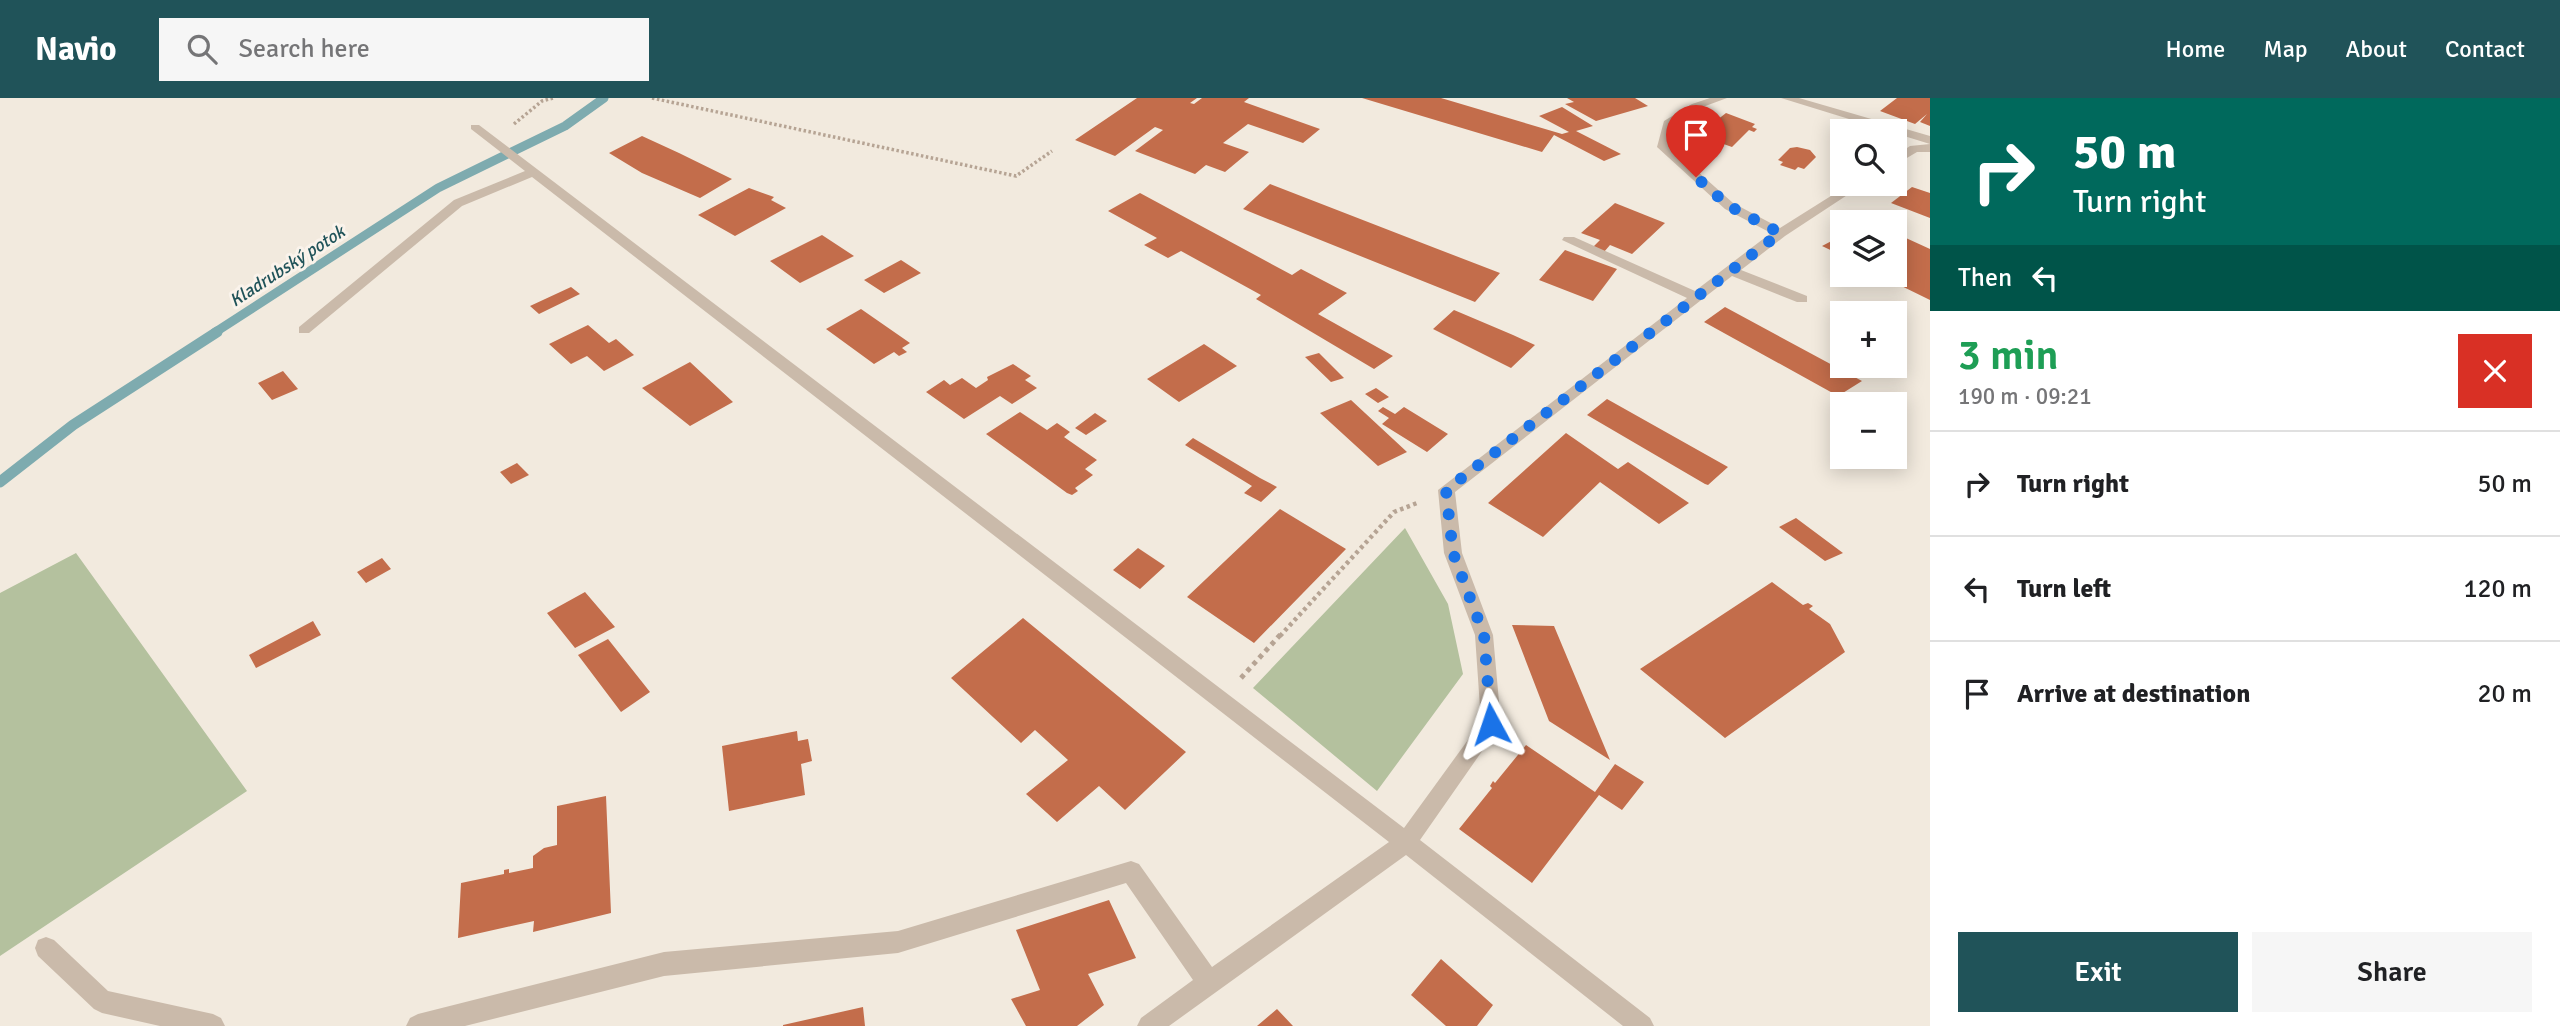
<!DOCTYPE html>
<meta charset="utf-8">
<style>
:root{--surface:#fff;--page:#f6f6f6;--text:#202124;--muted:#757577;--line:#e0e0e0;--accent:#205359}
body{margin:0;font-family:Signika,sans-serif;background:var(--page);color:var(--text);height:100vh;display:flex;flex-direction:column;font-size:26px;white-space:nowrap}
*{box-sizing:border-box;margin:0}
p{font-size:23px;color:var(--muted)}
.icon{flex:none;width:38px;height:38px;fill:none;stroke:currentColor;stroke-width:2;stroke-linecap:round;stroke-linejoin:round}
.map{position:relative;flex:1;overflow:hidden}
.details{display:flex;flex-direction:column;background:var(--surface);width:630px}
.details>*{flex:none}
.hud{background:#00695c;color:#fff;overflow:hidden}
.buttons{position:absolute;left:1830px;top:21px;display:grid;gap:14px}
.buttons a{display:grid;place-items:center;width:77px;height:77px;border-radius:0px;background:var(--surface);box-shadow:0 4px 18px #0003;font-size:35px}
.pin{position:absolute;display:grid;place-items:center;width:60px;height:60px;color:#fff;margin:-72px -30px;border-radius:50% 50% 50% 0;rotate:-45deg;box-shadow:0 0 7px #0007}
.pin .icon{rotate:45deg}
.me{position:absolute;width:77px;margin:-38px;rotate:355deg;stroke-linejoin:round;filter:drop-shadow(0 0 5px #0008)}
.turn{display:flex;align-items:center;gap:24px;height:147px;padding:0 28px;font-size:32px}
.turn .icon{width:91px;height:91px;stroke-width:2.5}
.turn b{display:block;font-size:49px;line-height:60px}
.then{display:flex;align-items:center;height:66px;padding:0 28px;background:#0003;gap:14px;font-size:26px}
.round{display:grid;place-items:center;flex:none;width:74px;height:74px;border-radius:0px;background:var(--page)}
.headline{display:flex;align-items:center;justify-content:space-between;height:119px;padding:0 28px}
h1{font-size:42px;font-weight:600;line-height:52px;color:#1e9e55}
.primary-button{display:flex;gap:14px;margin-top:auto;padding:14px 28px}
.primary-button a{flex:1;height:80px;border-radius:0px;background:var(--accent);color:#fff;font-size:28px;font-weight:600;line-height:80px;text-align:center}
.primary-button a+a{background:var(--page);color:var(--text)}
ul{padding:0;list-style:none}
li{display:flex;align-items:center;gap:21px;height:105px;padding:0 28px;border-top:2px solid var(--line)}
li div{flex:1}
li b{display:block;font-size:26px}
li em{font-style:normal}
header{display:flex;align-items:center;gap:42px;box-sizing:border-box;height:98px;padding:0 35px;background:var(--accent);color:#fff}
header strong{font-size:33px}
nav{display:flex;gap:38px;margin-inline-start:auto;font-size:24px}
.search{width:490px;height:63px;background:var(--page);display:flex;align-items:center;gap:18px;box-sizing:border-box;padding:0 24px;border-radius:0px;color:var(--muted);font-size:26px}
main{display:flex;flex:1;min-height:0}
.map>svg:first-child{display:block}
.green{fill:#b4c19e}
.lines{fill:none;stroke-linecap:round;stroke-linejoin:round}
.stream-far1{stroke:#7eabaf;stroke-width:9}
.stream{stroke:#7eabaf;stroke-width:11}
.building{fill:#c36d4b}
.path-far2{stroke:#b6a494;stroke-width:3.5;stroke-dasharray:2.5 2.5;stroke-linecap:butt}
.path-far1{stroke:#b6a494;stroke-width:4.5;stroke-dasharray:3.5 3.5;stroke-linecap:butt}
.path{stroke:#b6a494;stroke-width:5;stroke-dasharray:4.5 4.5;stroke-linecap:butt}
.minor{fill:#cabaaa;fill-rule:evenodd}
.route{stroke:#1a73e8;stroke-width:12;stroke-dasharray:0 21.6}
.labels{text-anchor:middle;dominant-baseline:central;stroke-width:6;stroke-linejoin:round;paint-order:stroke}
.far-water-label{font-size:18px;font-style:italic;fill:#205359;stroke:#faf3eb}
</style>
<header>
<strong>Navio</strong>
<div class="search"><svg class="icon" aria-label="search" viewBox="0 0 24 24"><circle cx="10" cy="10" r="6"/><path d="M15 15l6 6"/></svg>Search here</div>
<nav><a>Home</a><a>Map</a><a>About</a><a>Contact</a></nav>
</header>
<main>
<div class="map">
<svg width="1930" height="928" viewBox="0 0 1930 928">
<rect width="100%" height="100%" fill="#f2eade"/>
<path class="green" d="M1405 430 1448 506 1463 576 1377 693 1253 590Z
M76 455 247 693 0 858V495Z"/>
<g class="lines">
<path class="stream-far1" d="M214 235 438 90 565 28 604 0"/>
<path class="stream" d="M0 384 73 327 217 234"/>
</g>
<path class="building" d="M1137 0H1197L1190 5 1194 6 1202 0H1249L1244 4 1320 31 1303 45 1248 26 1223 45 1249 54 1225 74 1206 67 1195 76 1135 53 1163 32 1155 29 1115 58 1075 42Z
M1362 0H1441L1562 36 1569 34 1539 18 1562 9 1593 28 1576 33 1621 56 1604 63 1554 37 1542 54Z
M1567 0H1635L1648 8 1596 23 1565 6 1574 4Z
M1897 0H1930V28L1920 24 1927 16 1915 26 1880 13Z
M1726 15 1755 26 1752 29 1757 31 1754 34 1749 32 1732 49 1698 37Z
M642 38 679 55 732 81 700 100 642 75 609 55Z
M1797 49 1810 52 1816 59 1804 71 1798 69 1795 72 1780 67 1783 64 1778 62 1790 50Z
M1270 86 1435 150 1500 175 1475 204 1243 111Z
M1912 89 1930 95V120L1891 105Z
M749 90 774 99 771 102 786 110 735 138 698 117Z
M1140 95 1292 177 1301 171 1347 195 1318 216 1393 258 1374 271 1256 201 1261 197 1181 153 1168 160 1144 147 1157 140 1108 113Z
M1615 105 1665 125 1632 156 1610 147 1604 154 1593 149 1600 142 1581 135Z
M1895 135 1930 151V202L1879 177H1895Z
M822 137 854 158 800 185 770 163Z
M1843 137V158L1822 148Z
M1565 152 1617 171 1593 203 1539 182Z
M901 162 921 175 884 195 864 182Z
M571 189 580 196 539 216 530 208Z
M1725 209 1862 283 1838 298 1704 224Z
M861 211 910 245 902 250 907 254 899 258 894 254 874 266 826 231Z
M1454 212 1513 237 1535 247 1511 270 1433 231Z
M588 227 609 245 616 241 634 257 604 273 587 258 571 266 549 246Z
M1204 246 1237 268 1179 304 1147 281Z
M1319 255 1344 280 1331 284 1305 259Z
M690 264 733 304 690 328 642 290Z
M1013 266 1031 278 1025 282 1037 290 1012 306 1000 298 964 321 926 294 944 282 950 287 962 280 976 290 988 282 987 279Z
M283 273 298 291 272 302 258 285Z
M1376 290 1389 299 1378 305 1365 296Z
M1607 301 1728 369 1708 387 1705 386 1587 317Z
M1351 302 1407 354 1378 368 1320 315Z
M1383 309 1395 316 1404 309 1448 336 1427 354 1382 326 1389 320 1378 313Z
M1020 314 1047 332 1057 325 1070 334 1064 339 1097 362 1085 371 1093 377 1075 390 1078 393 1072 397 1067 395 986 336Z
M1095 315 1107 323 1086 337 1075 330Z
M1566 335 1618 371 1628 364 1689 405 1659 426 1600 384 1543 439 1488 405Z
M1193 340 1260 380 1277 389 1261 404 1244 395 1252 388 1185 347Z
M517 365 529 377 511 386 500 374Z
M1280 411 1346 451 1254 545 1187 499Z
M1796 420 1843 455 1825 463 1779 429Z
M1138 450 1165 468 1140 491 1113 472Z
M382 460 391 471 366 485 357 474Z
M1772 484 1803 507 1808 505 1813 508 1809 511 1830 526 1845 554 1725 640 1640 571Z
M585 494 615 529 575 550 547 515Z
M1023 520 1186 654 1125 712 1099 688 1057 724 1026 696 1068 662 1035 632 1021 645 951 580Z
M313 523 321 537 256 570 249 557Z
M1512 527 1554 528 1610 662 1549 623Z
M608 541 650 594 621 614 578 557Z
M797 633 798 643 808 641 812 663 801 666 805 697 729 713 722 648Z
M1526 647 1595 694 1615 666 1644 684 1622 712 1599 697 1532 785 1459 731 1492 690 1490 688 1493 683 1495 685Z
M606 698 611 815 533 834 534 823 458 840 461 785 504 776V772L509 771V775L533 770V758L544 750 557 747V708Z
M1109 802 1136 860 1088 876 1104 907 1077 928H1026L1011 901 1040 892 1016 832Z
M1441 861 1493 907 1477 928H1446L1411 897Z
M863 909 865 928H783V927Z
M1277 911 1293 928H1257Z"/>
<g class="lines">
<path class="path-far2" d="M652 0 1016 78 1052 53
M514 26 542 3 553 0"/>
<path class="path-far1" d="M1280 538 1394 414 1417 405"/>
<path class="path" d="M1241 580 1281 536"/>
<path class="minor" d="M1710 0H1727L1700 10 1673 27 1669 48 1733 105 1780 130 1850 86H1864L1785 138 1741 172 1807 198V204H1797L1732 178 1455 394 1462 455 1493 537 1501 626 1420 742 1650 920 1654 928H1623L1406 757 1169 928H1137L1141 920 1193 882 1126 785 898 855 664 878 465 928H406L410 920 418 916 664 854 898 833 1131 763 1139 766 1212 869 1389 744 532 79 462 108 309 235H299V229L454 102 525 73 471 31V27H479L1404 730 1481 624 1475 537 1444 455 1438 392 1687 200 1562 142 1564 139H1574L1695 193 1771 135 1725 111 1657 49 1664 23 1692 6Z
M1781 0H1799L1930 38V46Z
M1930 46V54H1917L1895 67V58L1910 48Z
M46 839 54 842 108 893 213 916 221 920 225 928H160L102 915 94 911 38 858 35 850 38 842Z"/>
</g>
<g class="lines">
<path class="route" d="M1491 626 1484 537 1453 455 1446 392 1780 135 1729 108 1696 79"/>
</g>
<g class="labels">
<g class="far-water-label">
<text transform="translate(287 168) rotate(-33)">Kladrubský potok</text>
</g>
</g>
</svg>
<div class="buttons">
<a><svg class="icon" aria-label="search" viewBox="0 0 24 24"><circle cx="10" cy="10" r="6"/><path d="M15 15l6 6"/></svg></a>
<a><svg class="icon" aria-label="layers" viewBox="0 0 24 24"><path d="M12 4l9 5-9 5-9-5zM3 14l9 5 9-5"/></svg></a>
<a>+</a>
<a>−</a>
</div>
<div class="pin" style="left:1696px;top:79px;background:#d93025"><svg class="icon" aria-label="arrive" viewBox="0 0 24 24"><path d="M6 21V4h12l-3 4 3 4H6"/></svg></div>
<svg class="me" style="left:1491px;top:626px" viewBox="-20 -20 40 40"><path d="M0-17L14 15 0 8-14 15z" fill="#1a73e8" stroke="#fff" stroke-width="4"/></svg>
</div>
<section class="details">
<div class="hud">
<div class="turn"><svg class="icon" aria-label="right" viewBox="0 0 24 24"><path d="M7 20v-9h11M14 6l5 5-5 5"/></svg><div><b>50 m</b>Turn right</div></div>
<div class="then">Then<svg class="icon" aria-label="left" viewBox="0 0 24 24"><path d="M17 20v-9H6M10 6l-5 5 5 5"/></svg></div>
</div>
<div class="headline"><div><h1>3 min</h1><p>190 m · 09:21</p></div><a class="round" style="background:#d93025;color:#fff"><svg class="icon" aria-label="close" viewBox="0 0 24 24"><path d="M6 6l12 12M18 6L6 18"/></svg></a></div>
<ul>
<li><svg class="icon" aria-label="right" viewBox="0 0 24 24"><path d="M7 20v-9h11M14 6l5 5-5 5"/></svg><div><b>Turn right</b></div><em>50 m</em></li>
<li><svg class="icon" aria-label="left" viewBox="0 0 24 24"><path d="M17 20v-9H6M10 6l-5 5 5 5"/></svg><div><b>Turn left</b></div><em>120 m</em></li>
<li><svg class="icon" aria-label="arrive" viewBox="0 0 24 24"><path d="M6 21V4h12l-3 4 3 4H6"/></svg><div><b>Arrive at destination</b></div><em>20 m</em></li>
</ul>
<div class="primary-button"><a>Exit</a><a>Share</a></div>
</section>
</main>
